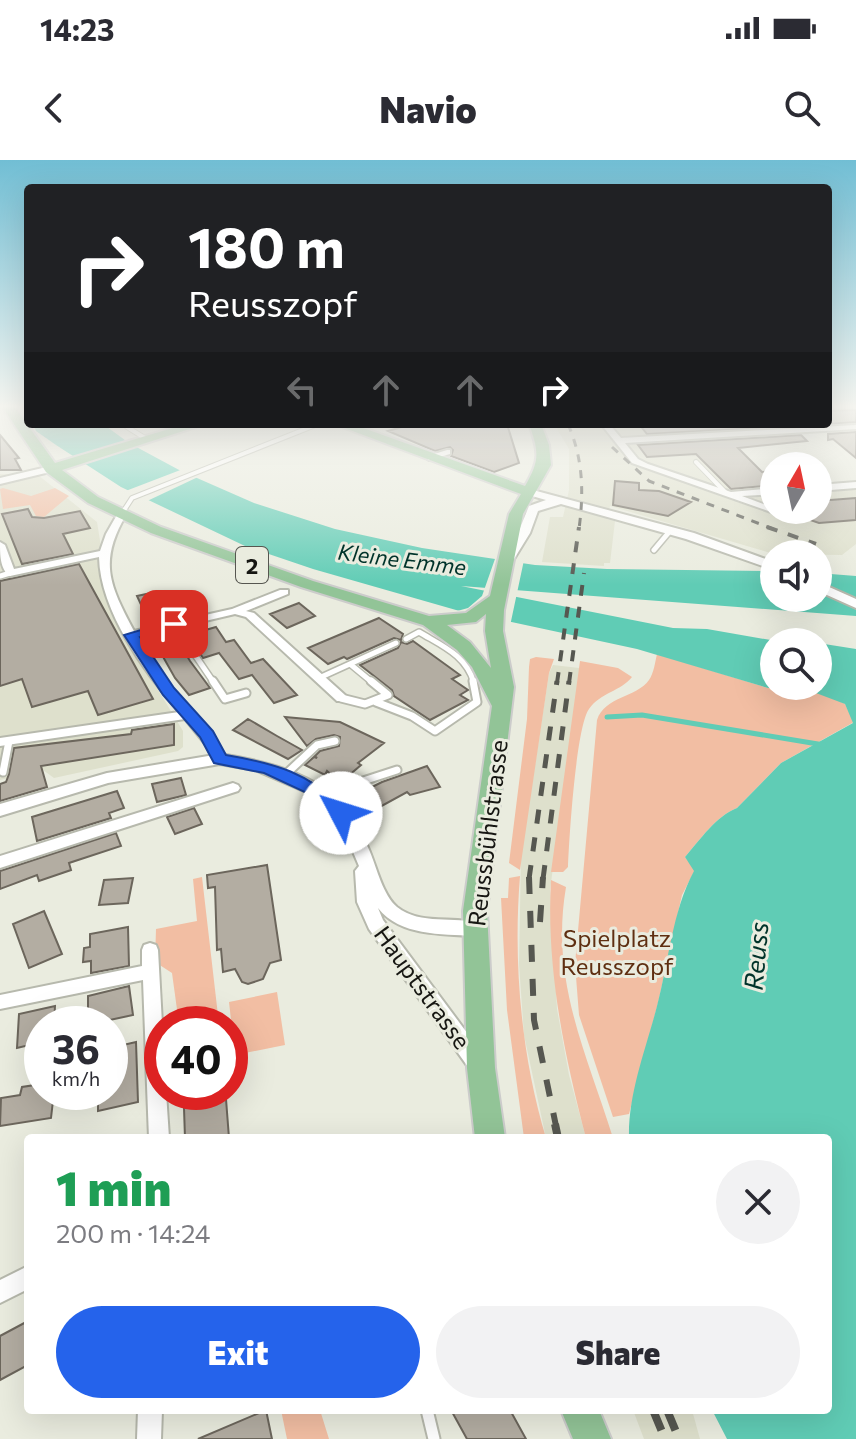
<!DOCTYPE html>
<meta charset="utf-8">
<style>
:root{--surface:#fff;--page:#f2f2f3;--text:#2b2b33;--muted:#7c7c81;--accent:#2563eb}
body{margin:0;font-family:Commissioner,sans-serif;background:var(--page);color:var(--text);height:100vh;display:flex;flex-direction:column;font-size:30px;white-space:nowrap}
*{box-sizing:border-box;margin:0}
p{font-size:26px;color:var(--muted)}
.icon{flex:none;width:44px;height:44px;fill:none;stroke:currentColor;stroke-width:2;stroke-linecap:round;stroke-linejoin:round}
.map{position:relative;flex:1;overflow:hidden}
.side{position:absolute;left:24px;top:974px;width:808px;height:280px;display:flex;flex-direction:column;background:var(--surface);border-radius:8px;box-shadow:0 8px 32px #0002}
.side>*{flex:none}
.top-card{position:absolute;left:24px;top:24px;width:808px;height:244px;border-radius:8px;box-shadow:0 8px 32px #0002;background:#202124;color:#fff;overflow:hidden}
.needle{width:52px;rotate:9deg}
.tools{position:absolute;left:760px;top:292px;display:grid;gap:16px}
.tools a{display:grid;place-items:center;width:72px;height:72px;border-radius:50%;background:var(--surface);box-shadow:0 8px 32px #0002;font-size:40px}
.speed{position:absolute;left:24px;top:846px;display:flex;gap:16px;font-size:40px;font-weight:700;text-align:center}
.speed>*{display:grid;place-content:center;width:104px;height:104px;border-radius:50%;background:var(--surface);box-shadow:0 8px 32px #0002;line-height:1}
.speed small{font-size:20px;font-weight:400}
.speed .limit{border:12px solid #d22;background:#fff;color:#111}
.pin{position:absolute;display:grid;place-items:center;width:68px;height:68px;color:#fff;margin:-34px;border-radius:16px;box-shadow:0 4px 12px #0006}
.me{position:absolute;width:88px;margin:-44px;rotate:310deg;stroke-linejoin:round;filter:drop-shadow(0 0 6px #0008)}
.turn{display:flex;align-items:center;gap:28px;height:168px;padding:0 32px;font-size:36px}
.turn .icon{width:104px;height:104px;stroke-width:2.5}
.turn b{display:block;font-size:56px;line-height:68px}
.lanes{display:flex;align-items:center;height:76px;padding:0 32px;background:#0003;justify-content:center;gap:40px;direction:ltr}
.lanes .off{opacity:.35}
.round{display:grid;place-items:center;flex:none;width:84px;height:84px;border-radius:42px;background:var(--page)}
.overview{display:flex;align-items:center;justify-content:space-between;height:136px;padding:0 32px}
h1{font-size:48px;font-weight:800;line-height:60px;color:#1e9e55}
.action{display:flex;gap:16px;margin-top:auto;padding:16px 32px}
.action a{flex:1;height:92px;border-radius:48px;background:var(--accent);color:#fff;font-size:32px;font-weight:800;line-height:92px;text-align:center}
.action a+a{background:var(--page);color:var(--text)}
.status{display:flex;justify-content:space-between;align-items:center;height:56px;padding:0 40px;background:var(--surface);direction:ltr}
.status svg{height:22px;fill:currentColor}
header{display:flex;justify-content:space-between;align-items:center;height:104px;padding:0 32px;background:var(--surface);font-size:36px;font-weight:800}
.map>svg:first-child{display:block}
.built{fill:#dee0cc}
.green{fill:#f2bea3}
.water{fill:#60ccb5}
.pier{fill:#eaecdf}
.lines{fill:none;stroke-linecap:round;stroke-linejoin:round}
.stream{stroke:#60ccb5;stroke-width:5}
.building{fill:#b3ada2;stroke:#6c665c;stroke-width:2}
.service-far3-casing{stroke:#b7b9ad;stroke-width:6}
.service-far2-casing{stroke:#b7b9ad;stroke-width:8}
.service-far1-casing{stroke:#b7b9ad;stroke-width:11}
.service-casing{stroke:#b7b9ad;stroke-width:15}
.minor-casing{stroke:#b7b9ad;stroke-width:4}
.tertiary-casing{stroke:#b7b9ad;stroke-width:4}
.secondary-casing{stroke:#b7b9ad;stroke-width:4}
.primary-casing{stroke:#cccccb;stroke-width:4}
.service-far3{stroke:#fff;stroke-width:4}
.service-far2{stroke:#fff;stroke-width:5}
.service-far1{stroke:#fff;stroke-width:7}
.service{stroke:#fff;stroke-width:11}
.minor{fill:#fff;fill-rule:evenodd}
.tertiary{fill:#fff;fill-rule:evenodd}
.secondary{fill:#fff;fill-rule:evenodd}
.primary{fill:#92c497;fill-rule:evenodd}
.rail-far4{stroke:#565750;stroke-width:3;stroke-dasharray:8 8;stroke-linecap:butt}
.rail-far3{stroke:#565750;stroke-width:4;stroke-dasharray:11 11;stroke-linecap:butt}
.rail-far2{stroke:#565750;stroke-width:5;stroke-dasharray:14 14;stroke-linecap:butt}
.rail-far1{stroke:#565750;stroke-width:6;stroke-dasharray:17 17;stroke-linecap:butt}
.rail{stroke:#565750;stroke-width:8;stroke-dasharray:22 22;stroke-linecap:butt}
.route{fill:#2563eb;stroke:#184099;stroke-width:2}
.labels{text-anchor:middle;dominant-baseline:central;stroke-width:6;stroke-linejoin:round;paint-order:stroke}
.far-water-label{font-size:22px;font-style:italic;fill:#00332a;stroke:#eaecdf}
.shield{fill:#eaecdf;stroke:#565650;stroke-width:2}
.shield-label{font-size:22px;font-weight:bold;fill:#161612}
.street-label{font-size:24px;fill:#161612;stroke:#eaecdf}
.park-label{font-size:24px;fill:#5f2f11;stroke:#eaecdf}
.water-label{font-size:26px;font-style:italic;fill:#00332a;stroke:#eaecdf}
</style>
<div class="status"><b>14:23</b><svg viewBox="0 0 49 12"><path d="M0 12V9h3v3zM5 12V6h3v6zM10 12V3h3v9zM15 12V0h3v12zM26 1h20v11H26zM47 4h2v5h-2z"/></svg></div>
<header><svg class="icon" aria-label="back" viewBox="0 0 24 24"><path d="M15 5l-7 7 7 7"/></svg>Navio<svg class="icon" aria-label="search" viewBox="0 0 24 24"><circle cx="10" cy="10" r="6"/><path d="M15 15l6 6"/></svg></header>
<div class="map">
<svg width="856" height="1279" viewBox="0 0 856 1279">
<rect width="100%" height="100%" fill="#eaecdf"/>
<path class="built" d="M828 246 856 266 714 278 739 304H750L774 329V350H818V329L856 327V384L842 395 774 394 610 346 607 359 615 361 610 403H604V406L542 402 550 357H563L569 330V289L554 264H828Z
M0 314 38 315 97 362 112 454 183 571V587L178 591 54 618 43 610 0 620Z
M553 505 579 508V514L550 730 557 849 569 915 586 978H546L524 875 519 804 521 697 549 513Z
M633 1250H692L700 1279H644Z"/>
<path class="green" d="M3 328 31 336 55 328 69 336 44 357 36 356 30 345 3 349 0 329Z
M657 494 768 528 808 530 830 536 845 544 854 562 781 603 737 648C716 656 700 680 685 697L695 710 682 735 658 843 629 954 613 957 579 855 575 804 597 560C605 536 636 538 649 520 654 513 655 502 657 494Z
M536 497 554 499 549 513 520 710 509 703 527 559 529 507 530 499Z
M580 501 618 508 632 517C621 531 600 533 589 549 576 567 569 680 568 707L563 712H551Z
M520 716C513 802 521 895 546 978H524L507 850 501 738H508L509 718Z
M202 717 219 864H179L172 813 155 802 156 769 197 761 193 719Z
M551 720 566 727C550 821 586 891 613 978H586C564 894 546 808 551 720Z
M277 832 285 885 235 895 229 842Z
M281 1250H320L329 1279H287Z"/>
<path class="water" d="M33 264H103L129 283 181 311 254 343 335 369 422 388 535 405 607 409 774 411V438H818V413L856 416V456L461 426 673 468 707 469 782 482H774V526H818V483L856 489V1279H727L712 1250H828V978H629C628 933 646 889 657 846 669 801 672 752 694 711L685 697C700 680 716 656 737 648L781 603 853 563 845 544 808 530 768 528 637 489 456 450 313 409 245 386 121 327 56 285 36 271Z"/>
<path class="pier" d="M183 309 198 317 145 342 123 332Z
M496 396 524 400 510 466 450 453 468 448 482 436Z"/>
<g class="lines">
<path class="stream" d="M607 557 642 555 824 585"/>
</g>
<path class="building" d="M856 250V262L828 264V251Z
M412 264H507L519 303 494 312 451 296 453 290 450 287 435 291 388 271Z
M639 264H788L790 266 647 274Z
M856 272V298L833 279 828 280V274Z
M0 275 19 298 15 299 21 310H0Z
M801 275 807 281 738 288 762 312 774 311V325L731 329 696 294 647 297 638 285Z
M615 321 639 323V330L659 331 691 342 668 356 613 345Z
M856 338V360L819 363 787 352 818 350V341Z
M28 349 32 357 44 358 80 351 90 368 63 374 73 394 22 404 2 354Z
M79 404 153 539 98 555 88 531 32 547 22 519 0 526V421Z
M156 432 170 460 150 464 137 436Z
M299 443 315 456 287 468 270 454Z
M379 458 403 474 401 480 394 478 347 499 344 497 328 504 308 488Z
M216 467 226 482 234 480 251 503 263 499 297 535 274 543 252 515 239 519 219 493 203 498 188 475Z
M173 472 190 501 210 528 189 535 175 518 153 479Z
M413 481 460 515 452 519 468 530 460 535 468 540 430 560 394 536 392 530 360 505 398 488 401 482 407 484Z
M285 557 340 562 384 583 358 603 361 605 340 623 327 611 325 615 305 605 314 597 317 598 315 596 320 591 339 586 340 577 334 575 316 579 307 586Z
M248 559 277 576 302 590 288 599 233 570Z
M174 564V585L41 606 47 627 0 641V624L6 622 9 614 14 588 131 574 132 570Z
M427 606 440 627 410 635 407 632 367 654 350 638 382 622Z
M181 618 186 635 157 642 152 624Z
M117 631 124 648 109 653 111 658 37 681 32 657Z
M194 648 202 664 175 674 167 657Z
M116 673 121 686 69 703 71 710 39 721 37 715 0 729V711Z
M267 705 281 800 270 803 263 819 248 824 242 822 235 809 223 812 221 789 217 790 215 727 208 728 207 715Z
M133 718 128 743 99 745 104 720Z
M44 751 62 794 29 808 13 764Z
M128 767 129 806 91 813V801L83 802 84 788 90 787V774Z
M129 826 133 855 91 864V856L88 857V836Z
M55 846 54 864H42V882L17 888 19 854Z
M136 882 138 942 98 951V932H110V888Z
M42 924V932H54L51 958 0 966 1 938 20 935 22 927Z
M226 939 229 978H185L184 948Z
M28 1161V1205L0 1220V1176Z
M266 1250 272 1279H198Z
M451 1250H510L526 1279H467Z"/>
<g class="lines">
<defs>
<path id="service-far3" d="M130 264 127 267 148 280
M696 302 726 333
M121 355 132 338 318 264"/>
<path id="service-far2" d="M654 390 670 371
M0 416 10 413
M174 464 214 523
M406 479 419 472C442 486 466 495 474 523
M350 504 373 523
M319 518 396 483"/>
<path id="service-far1" d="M213 521 225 539 246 533
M341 538 365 544 388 535 371 521
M376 542 412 556 435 571 477 542 473 521
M3 612 9 581
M285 615 317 585 335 581
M330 640 360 622 397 610"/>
<path id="service" d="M427 1250 434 1279"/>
<path id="minor" d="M601 264H609L621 278 856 265V269L625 283 638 299 648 304 731 332 774 328V334L742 336 779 350 774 353 632 303Z
M447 290H450V294L429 300 425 297Z
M51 306 54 307V311L0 324V318Z
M856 322V328L818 331V325Z
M118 353 126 355C98 402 110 426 134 471L232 449 280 430H288V434L246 451 254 453 345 535 347 538 345 541H337L246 457 235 454 137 477 169 525 210 573 227 599 225 602H215L206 585 185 559 0 586V578L179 552C145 513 100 451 99 397L10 416C0 410 0 394 0 382L5 385 14 409 100 391 106 374Z
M233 623 238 625 240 628 238 631 0 708V696Z
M150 783 156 785 158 790 162 864V932H166L169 978H149L143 820 0 849V835L142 806V790L144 785Z
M28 1106V1129L0 1143V1120Z
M138 1250H162L161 1279H137Z"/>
<path id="tertiary" d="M220 594C265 601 316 613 347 649 357 661 364 678 370 692 377 709 383 735 397 747 421 766 454 755 481 764L483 769 481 774 474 776C441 774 400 776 378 748L383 760 485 897 488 904 485 911 478 914 471 911 369 769 357 742 355 711 359 706 345 673 335 657 306 632 255 610 220 604 108 623 0 656V644L107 613Z"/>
<path id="secondary" d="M529 329 694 373 774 402V410L686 379 561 344 538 351 530 373 514 399H504L503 396 518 373 529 346 546 340 525 334V330Z
M818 422 856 439V448L818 431Z"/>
<path id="primary" d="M2 246H14L55 303 186 264H205L62 310 98 337 161 367 313 421 429 456 466 453 490 436 509 354 521 334 334 264H352L525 326C540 300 539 292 529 264H541L549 285 551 305 523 354 504 450 503 471 514 527 487 751 495 908 505 978H475L467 908 463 751 492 546 472 507 457 490 423 465 301 427 151 373 88 343 46 312ZM486 454 485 471 491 508 470 482 447 465 476 462Z
M561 1250H599L611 1279H573Z"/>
</defs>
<use href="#service-far3" class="service-far3-casing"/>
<use href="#service-far2" class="service-far2-casing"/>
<use href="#service-far1" class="service-far1-casing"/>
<use href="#service" class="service-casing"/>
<use href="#minor" class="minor-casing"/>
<use href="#tertiary" class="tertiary-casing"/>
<use href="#secondary" class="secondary-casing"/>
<use href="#primary" class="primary-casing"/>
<use href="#service-far3" class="service-far3"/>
<use href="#service-far2" class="service-far2"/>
<use href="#service-far1" class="service-far1"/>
<use href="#service" class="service"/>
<use href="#minor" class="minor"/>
<use href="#tertiary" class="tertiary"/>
<use href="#secondary" class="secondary"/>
<use href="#primary" class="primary"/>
<path class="rail-far4" d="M568 264C583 299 584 331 579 369
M612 287 649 321 773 369"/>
<path class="rail-far3" d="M767 367 816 384
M557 523 579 367
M569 523 584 413"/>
<path class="rail-far2" d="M529 719 557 521
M543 719 569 521"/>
<path class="rail-far1" d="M529 717 534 860 556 966
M540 762 543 717"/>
<path class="rail" d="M555 964 558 978
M653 1250 665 1279
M667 1250 679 1279"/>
</g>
<linearGradient id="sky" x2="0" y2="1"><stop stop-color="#71bed4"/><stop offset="0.58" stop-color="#f6f6f1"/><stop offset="1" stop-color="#f6f6f1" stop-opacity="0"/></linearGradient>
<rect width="856" height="425" fill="url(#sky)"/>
<path class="route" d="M174 460 179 461V467L140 477 174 528 213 571 226 595C279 604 306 613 347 648L350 653 347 657H334L305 632 264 613 214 603 200 577 163 535 124 475Z"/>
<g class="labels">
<g class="far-water-label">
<text transform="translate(402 399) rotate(7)">Kleine Emme</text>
</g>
<rect class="shield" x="236" y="387" width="32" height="36" rx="6"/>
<g class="shield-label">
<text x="252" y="405">2</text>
</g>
<g class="street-label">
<text transform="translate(487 673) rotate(-83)">Reussbühlstrasse</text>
<text transform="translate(423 827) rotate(54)">Hauptstrasse</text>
</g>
<g class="park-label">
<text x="617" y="777">Spielplatz<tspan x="617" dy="28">Reusszopf</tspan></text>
</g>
<g class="water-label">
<text transform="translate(755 796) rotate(-85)">Reuss</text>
</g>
</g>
</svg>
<div class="tools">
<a><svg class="needle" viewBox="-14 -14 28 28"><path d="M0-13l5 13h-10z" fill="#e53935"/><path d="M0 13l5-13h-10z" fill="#7c7c81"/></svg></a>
<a><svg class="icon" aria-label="sound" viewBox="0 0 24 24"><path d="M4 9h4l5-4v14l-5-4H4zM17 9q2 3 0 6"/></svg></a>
<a><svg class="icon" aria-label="search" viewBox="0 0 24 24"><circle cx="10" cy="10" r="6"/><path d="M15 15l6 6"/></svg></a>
</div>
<div class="speed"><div>36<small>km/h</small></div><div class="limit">40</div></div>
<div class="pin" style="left:174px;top:464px;background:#d93025"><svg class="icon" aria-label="arrive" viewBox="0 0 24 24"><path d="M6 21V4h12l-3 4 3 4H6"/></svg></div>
<svg class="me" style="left:341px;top:653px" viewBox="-20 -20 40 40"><circle r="19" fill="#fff"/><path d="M0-13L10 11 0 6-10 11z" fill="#2563eb"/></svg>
<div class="top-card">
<div class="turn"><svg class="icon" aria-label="right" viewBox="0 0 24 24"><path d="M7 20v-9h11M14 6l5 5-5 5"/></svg><div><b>180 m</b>Reusszopf</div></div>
<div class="lanes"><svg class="icon off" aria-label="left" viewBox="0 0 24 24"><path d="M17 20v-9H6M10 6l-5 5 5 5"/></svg><svg class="icon off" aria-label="ahead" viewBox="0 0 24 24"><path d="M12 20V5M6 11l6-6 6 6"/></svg><svg class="icon off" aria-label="ahead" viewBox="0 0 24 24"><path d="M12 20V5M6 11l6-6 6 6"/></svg><svg class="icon" aria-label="right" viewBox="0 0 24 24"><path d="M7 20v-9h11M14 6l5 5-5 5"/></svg></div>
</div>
<section class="side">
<div class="overview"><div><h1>1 min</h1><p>200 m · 14:24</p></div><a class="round"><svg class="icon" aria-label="close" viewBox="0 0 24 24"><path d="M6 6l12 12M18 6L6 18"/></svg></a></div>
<div class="action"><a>Exit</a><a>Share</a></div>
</section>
</div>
